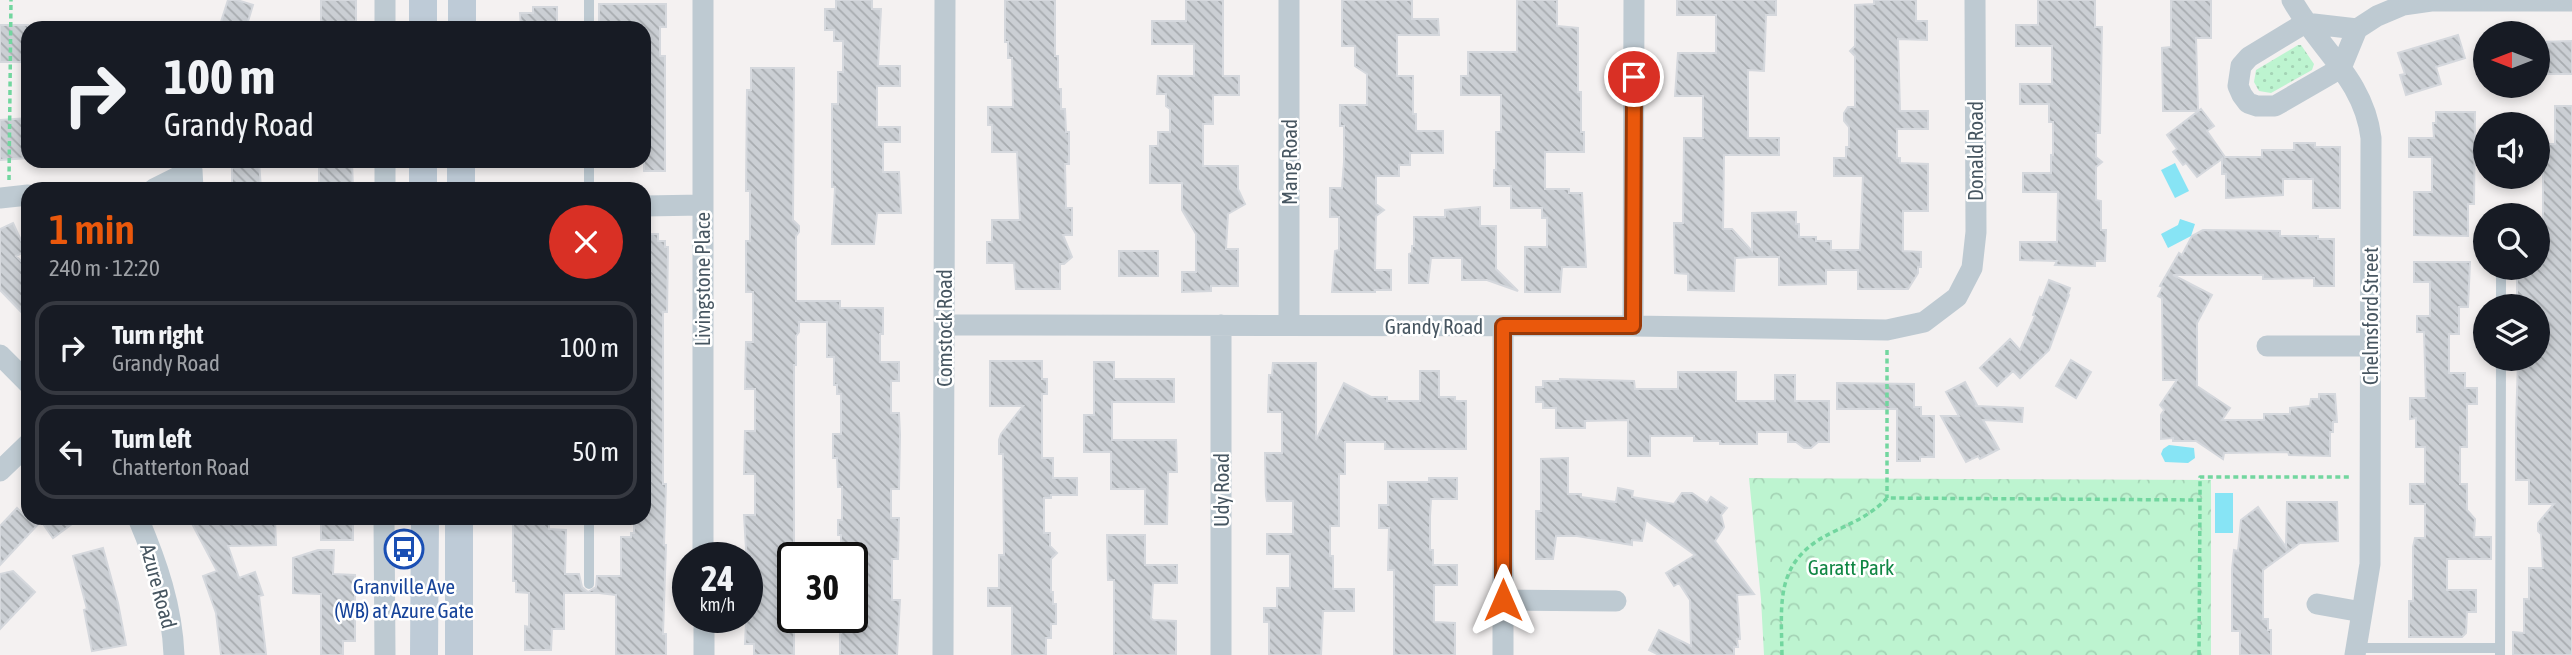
<!DOCTYPE html>
<meta charset="utf-8">
<style>
:root{--surface:#171b24;--page:#20242c;--text:#f1f3f6;--muted:#9ea1a6;--line:#363941;--accent:#ea580c}
body{margin:0;font-family:"Asap Condensed",sans-serif;background:var(--page);color:var(--text);height:100vh;display:flex;flex-direction:column;font-size:26px;white-space:nowrap}
*{box-sizing:border-box;margin:0}
p{font-size:23px;color:var(--muted)}
.icon{flex:none;width:38px;height:38px;fill:none;stroke:currentColor;stroke-width:2;stroke-linecap:round;stroke-linejoin:round}
.map{position:relative;flex:1;overflow:hidden}
.side{position:absolute;left:21px;top:182px;width:630px;height:343px;display:flex;flex-direction:column;background:var(--surface);border-radius:21px;box-shadow:0 4px 10px #0003}
.side>*{flex:none}
.top-card{position:absolute;left:21px;top:21px;width:630px;height:147px;border-radius:21px;box-shadow:0 4px 10px #0003;background:#171b24;color:var(--text);overflow:hidden}
.needle{width:46px;rotate:270deg}
.buttons{position:absolute;left:2473px;top:21px;display:grid;gap:14px}
.buttons a{display:grid;place-items:center;width:77px;height:77px;border-radius:50%;background:var(--surface);box-shadow:0 4px 10px #0003;font-size:35px}
.speed{position:absolute;left:672px;top:542px;display:flex;gap:14px;font-size:35px;font-weight:700;text-align:center}
.speed>*{display:grid;place-content:center;width:91px;height:91px;border-radius:50%;background:var(--surface);box-shadow:0 4px 10px #0003;line-height:1}
.speed small{font-size:18px;font-weight:400}
.speed .limit{border:4px solid #111;border-radius:10px;background:#fff;color:#111}
.pin{position:absolute;display:grid;place-items:center;width:60px;height:60px;color:#fff;margin:-30px;border:4px solid #fff;border-radius:50%;box-shadow:0 2px 7px #0007}
.me{position:absolute;width:77px;margin:-38px;rotate:0deg;stroke-linejoin:round;filter:drop-shadow(0 0 5px #0008)}
.turn{display:flex;align-items:center;gap:24px;height:147px;padding:0 28px;font-size:32px}
.turn .icon{width:91px;height:91px;stroke-width:2.5}
.turn b{display:block;font-size:49px;line-height:60px}
.round{display:grid;place-items:center;flex:none;width:74px;height:74px;border-radius:37px;background:var(--page)}
.overview{display:flex;align-items:center;justify-content:space-between;height:119px;padding:0 28px}
h1{font-size:42px;font-weight:600;line-height:52px;color:var(--accent)}
ul{padding:0;list-style:none}
li{display:flex;align-items:center;gap:21px;height:94px;margin:0 14px 10px;padding:0 14px;border:4px solid var(--line);border-radius:21px}
li div{flex:1}
li b{display:block;font-size:26px}
li em{font-style:normal}
.map>svg:first-child{display:block}
.grass{fill:url(#grass-dots)}
.forest{fill:url(#forest-crowns)}
.water{fill:#87e4f5}
.building{fill:url(#building-back-hatch);stroke:#d5d8dd;stroke-width:2}
.lines{fill:none;stroke-linecap:round;stroke-linejoin:round}
.path{stroke:#72d69f;stroke-width:3.5;stroke-dasharray:5 3.5;stroke-linecap:butt}
.lane{stroke:#becad2;stroke-width:10}
.street{stroke:#becad2;stroke-width:21}
.secondary{stroke:#becbd7;stroke-width:28}
.route-casing{stroke:#983908;stroke-width:18}
.route{stroke:#ea580c;stroke-width:12}
.labels{text-anchor:middle;dominant-baseline:central;stroke-width:5;stroke-linejoin:round;paint-order:stroke}
.street-label{font-size:21px;fill:#475661;stroke:#fff}
.park-label{font-size:21px;fill:#0f8643;stroke:#fff}
.transit-label{font-size:21px;fill:#164399;stroke:#fff}
</style>
<div class="map">
<svg width="2572" height="655" viewBox="0 0 2572 655">
<defs>
<pattern id="grass-dots" width="8" height="8" patternUnits="userSpaceOnUse" patternTransform="scale(1.75)"><rect width="8" height="8" fill="#bdf4d0"/><path d="M2 2h.1M6 6h.1" fill="none" stroke="#a4d3b5" stroke-width="1.8" stroke-linecap="round"/></pattern>
<pattern id="forest-crowns" width="20" height="18" patternUnits="userSpaceOnUse" patternTransform="scale(1.75)"><rect width="20" height="18" fill="#bdf4d0"/><path d="M2 6a3 3 0 1 1 6 0M12 15a3 3 0 1 1 6 0" fill="none" stroke="#a4d3b5"/></pattern>
<pattern id="building-back-hatch" width="6" height="6" patternUnits="userSpaceOnUse" patternTransform="scale(1.75)"><rect width="6" height="6" fill="#cbcfd4"/><path d="M-1 5l2 2M0 0l6 6M5-1l2 2" fill="none" stroke="#a7abaf"/></pattern>
</defs>
<rect width="100%" height="100%" fill="#f4f1f1"/>
<path class="grass" d="M2298 45H2301L2314 64 2312 70 2271 93 2259 91 2254 82 2256 70Z"/>
<path class="forest" d="M1749 478 2211 480V655H1764L1761 599Z"/>
<path class="water" d="M2175 163 2189 191 2175 198 2161 170Z
M2180 219 2195 224 2191 236 2168 248 2161 234 2178 225Z
M2169 445 2194 448 2195 458 2188 463 2165 462 2161 454 2163 449Z
M2215 493H2233V533H2215Z"/>
<path class="building" d="M228 0H237L253 5 246 28H219Z
M321 0H356V28H321Z
M836 0H872V9H881L878 66H900V86H877V127H900V142H883V172H899L901 213H877L874 244H832L835 187H832V104H838V72H843V41H834V30H825V9H836Z
M1005 0H1055V56H1058V89H1061V109H1065L1066 132H1069V164H1065L1066 208H1072V235H1063L1072 257 1064 264H1060V289H1016L1014 263H987V242H992V220H1020L1017 152H992V125H988V107H1013L1012 58H1008V42H1005Z
M1186 0H1223V76H1239V95H1213V124H1203V166H1238V189L1245 204 1228 214 1226 249H1238V286H1211V291L1182 292V272H1196V234L1182 210V183H1150V146H1158V132H1170V109L1166 106V94H1157L1158 76H1194V44H1152V21H1186Z
M1342 0H1412V19H1438L1439 35H1397V76H1413V114H1416V131H1443V153H1410V165H1399V176H1376V204L1384 210 1376 216 1375 270H1391V290H1375V292H1332L1335 251 1339 250V217H1330V188H1342L1344 162V126H1340V105H1367V74L1355 66V46H1342Z
M1517 0H1557V26L1578 28V92H1581V132H1584V152H1545V189H1569V193H1582L1586 267H1562L1560 292H1525V247H1547V218H1542V208H1511V186H1494V170H1496V132H1501V95H1461V76H1468V52H1517Z
M1677 0H1776V15H1766L1764 71 1748 70V138H1779V155H1724L1723 229H1732L1752 251V213L1796 212V224H1799V237H1816V241H1831V250H1860L1863 176H1834V158H1846V147H1849V127L1844 121V113L1848 107H1855V56L1850 51 1855 46V5L1874 4V0H1916V21H1927V40L1898 39 1900 111H1928V129H1897V158H1900V163L1928 164V211H1903V251L1921 252V267H1918V273L1908 289H1858V270H1826V284L1779 285V257H1752L1735 258 1734 291 1688 290V274L1675 273 1674 223H1683L1684 138H1703V96H1675L1678 53H1716V15H1677Z
M2038 0H2095V27H2102L2100 133H2096V157L2102 162 2096 167V200L2101 201V230H2106L2105 261H2095V266L2055 265 2057 261 2020 260V242H2057L2058 192H2023V173H2051V155H2053V122H2049V104H2020V84H2052V46H2016V25H2038Z
M2171 0H2211V38H2196L2198 111H2163L2162 48 2171 47Z
M599 4H666V27H660V56H665V171H644V28L599 27Z
M533 7H557V28H521L520 13H533Z
M0 25H28V62H0Z
M2458 35 2465 58 2436 67 2441 84 2406 95 2400 75 2405 74 2398 53Z
M2572 41V74H2538V42Z
M751 68H794L793 220 799 226V232L796 236V301H840V308H883V334H880V362H899V381H891V413H899L900 435 899 489H891V518H899L898 559H892V600H900L897 655H840V634L849 624V618H852V558L841 556V535H838V520H842V487H838L837 458H833V434H841V394H837V385H834V357H827V322H799V332L796 336V365H794V655H754V644H745L747 599H753V566H747L744 515H755V474H744L745 431H755V389H745L746 342H753V292H746V241H750V191H746L747 90H751Z
M2555 106H2572V655H2513V632L2524 633V599H2529V568H2543L2541 534 2538 531V523L2554 504H2529V480H2516V427L2518 359H2538V306H2517V268H2538V224H2543V161H2549V144H2555Z
M2201 109 2214 126 2207 131 2225 157H2262V150H2294V143H2315V147H2340V208H2313V179H2283V195L2226 198V174H2222V159L2197 177 2186 163 2183 165 2173 152 2177 149 2167 135Z
M2436 112H2475L2474 204H2468V236L2414 235V192H2432V157H2409V138H2434L2433 123H2436Z
M28 118V158L0 160V120Z
M232 161H259L261 189H232Z
M319 161H352L353 189H319Z
M1480 207V226H1496V269L1518 291 1487 280H1462V258H1431L1428 283H1409V254L1412 253V246H1414V217H1445V210Z
M13 223 26 251 16 256 28 268V319L0 290V229Z
M2203 230 2280 231V236H2318V239H2334V286H2314V278L2263 279V275H2173L2212 295 2197 323V386L2230 408 2222 420H2264V414H2290V408L2310 406 2311 399H2319V394H2335L2337 422H2333V432H2330V456L2289 455 2288 452 2224 453 2223 459 2196 441H2173V438L2161 439V415L2164 410 2160 405 2177 380H2163L2162 298 2158 296 2163 287 2160 286 2179 253 2182 255 2192 236Z
M644 234H658V241H665V247H668L667 312H663V484H666L664 545H666L663 634H666V655H616V595L599 593H564V629H552L551 650H525V626L529 627V593L516 592V581H513V518H549V529L566 530 565 574H579L582 587 588 592 596 587 597 576H621V537H631V533H634V518H644Z
M1119 251H1158V276H1119Z
M2414 262H2470L2468 307H2459V334H2449V373H2465V388H2477V404H2467V447H2460V484H2467V510L2475 519 2474 537H2491V559H2447V590H2476V612H2467L2466 633 2462 637H2409V601H2413V547L2415 538H2425V504H2410V484H2425V447H2416V418L2410 419V398H2426L2424 332H2417V316H2430V282H2414Z
M2049 280 2070 288 2068 294 2069 295 2049 350 2020 378 2013 371 1997 386 1980 368 2010 339 2020 350 2035 316 2033 315 2040 297 2042 298Z
M2071 360 2091 372 2076 398 2056 386Z
M990 361H1042V379H1047V394H1042V458H1053V478H1077V495H1051V498H1044V533H1050V546L1057 553 1051 559V592H1053V604H1056V624H1051V638H1046V655H1012V606H988V588H999V555H1004L1003 454H999V440L1001 434 1023 406H990Z
M1094 362H1114V379H1174V402H1112V440H1176L1177 472H1168L1167 524H1145V489H1111V452H1084V415H1094Z
M1273 363H1316V440L1344 383 1371 397H1387V401H1420V371H1439V397H1455V401H1466V449H1385V442H1345V474H1339V526H1330V556H1333V589H1354V611H1323L1321 655H1269V622H1264V608H1277V588H1290V554H1267V534H1293V501H1267L1266 496 1265 453H1282V412H1268L1269 375H1272Z
M1678 372H1736V401H1775V375H1795V401H1829V442H1818L1811 448H1804L1796 442H1788V432H1757V444H1720V441H1694V436H1650V456H1628V420L1585 421V428H1556V408H1543V402H1536V387H1543V381H1560V379L1634 381 1635 389H1678Z
M1965 382 1977 405 1975 406 2023 408 2022 422 1983 420 1999 449 1980 459 1978 456 1966 462 1941 416H1959L1946 392Z
M1837 383 1914 384V407H1921V416H1934V457H1920V461H1897V409H1837Z
M1568 458V494H1581V497L1616 502 1618 488 1633 491 1632 497 1674 504 1682 493H1692L1707 503 1711 497 1727 508 1721 515 1724 527 1715 541 1754 594 1737 595 1740 639H1737L1738 647H1734V655H1659L1649 650 1659 630 1691 646 1690 600 1679 583 1674 586 1666 573 1695 555 1646 520 1642 541 1632 540V545L1577 536H1556L1553 559H1536V511H1541V459Z
M1429 478H1457V499H1431L1430 516V550H1433V565H1457V585H1434V622L1455 623V655H1394V570H1388L1389 528H1379V505H1388V482H1429Z
M2287 502H2337L2338 541 2300 543 2263 570V619H2268V630H2271V655H2240V631H2232V569L2234 550 2238 551 2241 520 2258 507 2286 547Z
M17 508 27 518H80L53 538 41 521 0 565V526Z
M189 518H275L276 545 228 546 239 578 255 572 263 595 259 596 266 654 221 655 216 613 203 576 217 571Z
M321 518H353V540H321Z
M1107 535H1145V565H1177V583H1153L1151 618 1153 620 1176 621V655H1114V580H1108Z
M103 548 118 603 126 645 92 651 84 610 87 609 73 556Z
M318 550H334L333 574 355 575V641H343V655H321V594L293 593V558Z
M13 571 35 592 0 629V574Z"/>
<g class="lines">
<path class="path" d="M9 180 11 0
M1887 350V498
M1782 655C1781 599 1775 560 1833 532 1854 522 1871 515 1887 498L2200 500V477H2351
M2199 655 2200 500"/>
<path class="lane" d="M589 28V0
M589 189V161
M2501 306V268
M589 518V584
M2357 648H2500
M2500 655 2501 359"/>
<path class="street" d="M703 0V558
M2292 0C2319 49 2364 79 2371 138L2370 564 2355 655
M385 28V0
M2357 29 2305 23 2249 57 2241 66 2238 86 2242 95 2248 103 2257 106H2275L2341 68 2357 29 2377 16 2403 5 2431 1H2572
M154 189 192 170 193 189
M385 189V161
M0 198 28 195
M644 206 702 205
M944 325 1633 326 1887 330 1924 322 1957 297 1972 268 1976 232 1975 0
M1221 325V655
M1289 325V0
M1503 326V655
M1633 326 1634 0
M2267 346H2370
M0 355 28 383
M0 471 28 444
M138 518C157 563 172 606 174 655
M384 518 385 655
M1503 600 1616 601
M2317 604 2362 612
M704 618V655
M943 655 945 0"/>
<path class="secondary" d="M423 28V0
M462 28V0
M423 189V161
M461 189V161
M459 518V655
M424 655 425 518"/>
</g>
<g class="lines">
<defs>
<path id="route" d="M1503 600V326H1633L1634 77"/>
</defs>
<use href="#route" class="route-casing"/>
<use href="#route" class="route"/>
</g>
<defs>
<symbol id="bus-ring" viewBox="-11 -11 22 22"><circle r="9.5" fill="#fff" stroke="#1a4fb4" stroke-width="1.5"/><path d="M-5-6H5V4H4V6H2V4H-2V6H-4V4H-5ZM-3.5-4V0h7V-4ZM-3.5 1.2v1.5H-2V1.2ZM2 1.2v1.5H3.5V1.2Z" fill="#1a4fb4"/></symbol>
</defs>
<g fill-rule="evenodd">
<use href="#bus-ring" x="382" y="527" width="44" height="44"/>
</g>
<g class="labels">
<g class="street-label">
<text transform="translate(1975 151) rotate(-90)">Donald Road</text>
<text transform="translate(1289 162) rotate(-90)">Mang Road</text>
<text transform="translate(702 279) rotate(-90)">Livingstone Place</text>
<text transform="translate(2370 316) rotate(-90)">Chelmsford Street</text>
<text x="1434" y="326">Grandy Road</text>
<text transform="translate(944 328) rotate(-90)">Comstock Road</text>
<text transform="translate(1221 490) rotate(-90)">Udy Road</text>
<text transform="translate(159 586) rotate(75)">Azure Road</text>
</g>
<g class="park-label">
<text x="1851" y="567">Garatt Park</text>
</g>
<g class="transit-label">
<text x="404" y="586">Granville Ave<tspan x="404" dy="24">(WB) at Azure Gate</tspan></text>
</g>
</g>
</svg>
<div class="buttons">
<a><svg class="needle" viewBox="-14 -14 28 28"><path d="M0-13l5 13h-10z" fill="#e53935"/><path d="M0 13l5-13h-10z" fill="#9ea1a6"/></svg></a>
<a><svg class="icon" aria-label="sound" viewBox="0 0 24 24"><path d="M4 9h4l5-4v14l-5-4H4zM17 9q2 3 0 6"/></svg></a>
<a><svg class="icon" aria-label="search" viewBox="0 0 24 24"><circle cx="10" cy="10" r="6"/><path d="M15 15l6 6"/></svg></a>
<a><svg class="icon" aria-label="layers" viewBox="0 0 24 24"><path d="M12 4l9 5-9 5-9-5zM3 14l9 5 9-5"/></svg></a>
</div>
<div class="speed"><div>24<small>km/h</small></div><div class="limit">30</div></div>
<div class="pin" style="left:1634px;top:77px;background:#d93025"><svg class="icon" aria-label="arrive" viewBox="0 0 24 24"><path d="M6 21V4h12l-3 4 3 4H6"/></svg></div>
<svg class="me" style="left:1503px;top:600px" viewBox="-20 -20 40 40"><path d="M0-17L14 15 0 8-14 15z" fill="#ea580c" stroke="#fff" stroke-width="4"/></svg>
<div class="top-card">
<div class="turn"><svg class="icon" aria-label="right" viewBox="0 0 24 24"><path d="M7 20v-9h11M14 6l5 5-5 5"/></svg><div><b>100 m</b>Grandy Road</div></div>
</div>
<section class="side">
<div class="overview"><div><h1>1 min</h1><p>240 m · 12:20</p></div><a class="round" style="background:#d93025;color:#fff"><svg class="icon" aria-label="close" viewBox="0 0 24 24"><path d="M6 6l12 12M18 6L6 18"/></svg></a></div>
<ul>
<li><svg class="icon" aria-label="right" viewBox="0 0 24 24"><path d="M7 20v-9h11M14 6l5 5-5 5"/></svg><div><b>Turn right</b><p>Grandy Road</p></div><em>100 m</em></li>
<li><svg class="icon" aria-label="left" viewBox="0 0 24 24"><path d="M17 20v-9H6M10 6l-5 5 5 5"/></svg><div><b>Turn left</b><p>Chatterton Road</p></div><em>50 m</em></li>
</ul>
</section>
</div>
